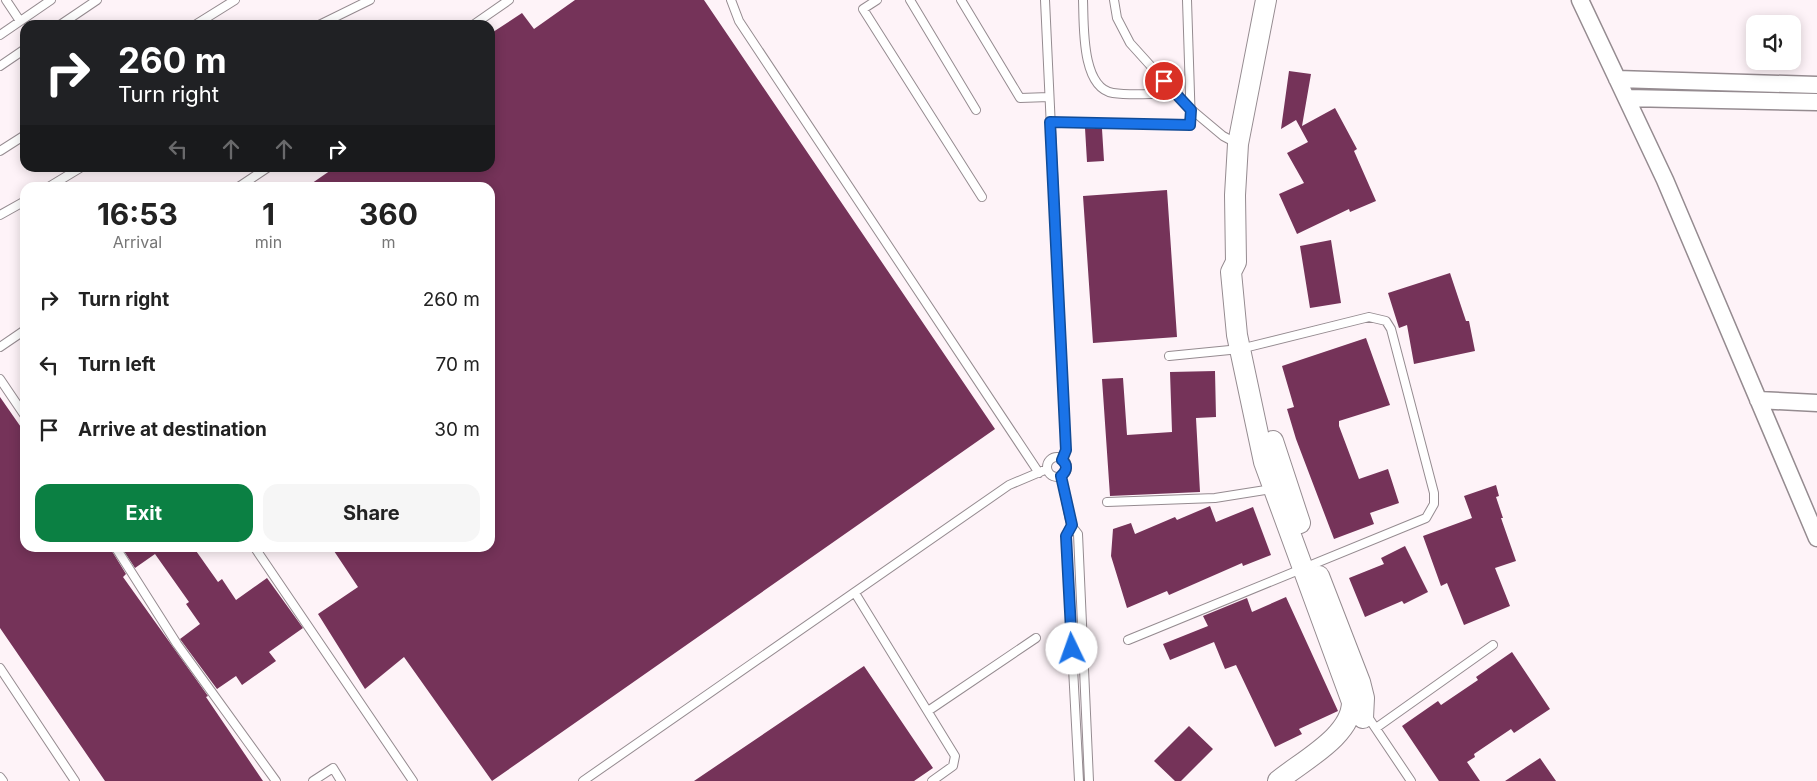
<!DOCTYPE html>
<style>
:root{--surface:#fff;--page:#f6f6f6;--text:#222;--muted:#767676;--accent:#0b8043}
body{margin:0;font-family:Inter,sans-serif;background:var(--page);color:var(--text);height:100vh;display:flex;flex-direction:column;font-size:19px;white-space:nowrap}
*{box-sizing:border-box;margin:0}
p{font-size:16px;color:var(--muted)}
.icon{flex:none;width:28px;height:28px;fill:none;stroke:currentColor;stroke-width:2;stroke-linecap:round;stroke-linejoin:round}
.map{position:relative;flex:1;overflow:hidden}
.details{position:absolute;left:20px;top:182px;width:475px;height:370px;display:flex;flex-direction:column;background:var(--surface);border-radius:15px;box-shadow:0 2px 12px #0003}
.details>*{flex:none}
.hud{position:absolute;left:20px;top:20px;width:475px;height:152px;border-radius:15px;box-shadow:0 2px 12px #0003;background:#202124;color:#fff;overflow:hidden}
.controls{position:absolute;left:1746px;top:15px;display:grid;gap:10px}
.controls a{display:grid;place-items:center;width:55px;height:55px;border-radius:10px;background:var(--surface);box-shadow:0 2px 12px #0003;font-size:25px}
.pin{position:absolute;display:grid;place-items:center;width:42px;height:42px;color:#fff;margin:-21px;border:2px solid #fff;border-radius:50%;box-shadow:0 1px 5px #0007}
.me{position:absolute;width:55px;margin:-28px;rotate:357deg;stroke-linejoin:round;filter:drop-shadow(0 0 4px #0008)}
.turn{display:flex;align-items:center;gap:18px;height:105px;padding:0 15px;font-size:22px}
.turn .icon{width:65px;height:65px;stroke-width:2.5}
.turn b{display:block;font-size:35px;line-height:42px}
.lanes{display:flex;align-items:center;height:48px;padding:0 15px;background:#0003;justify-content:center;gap:25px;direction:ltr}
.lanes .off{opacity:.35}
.eta{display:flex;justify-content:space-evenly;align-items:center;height:85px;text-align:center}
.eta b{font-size:30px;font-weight:700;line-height:35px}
.primary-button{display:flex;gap:10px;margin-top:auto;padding:10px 15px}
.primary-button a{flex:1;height:58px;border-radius:15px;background:var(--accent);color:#fff;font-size:20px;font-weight:700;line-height:58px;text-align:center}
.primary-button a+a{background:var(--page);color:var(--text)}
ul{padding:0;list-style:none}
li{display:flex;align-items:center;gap:15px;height:65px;padding:0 15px}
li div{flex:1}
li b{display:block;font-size:19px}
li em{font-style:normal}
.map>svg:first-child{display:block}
.building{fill:#753359}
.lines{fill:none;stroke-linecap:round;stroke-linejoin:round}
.service-casing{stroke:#958b90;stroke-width:10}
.minor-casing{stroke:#958b90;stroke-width:19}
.tertiary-casing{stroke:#958b90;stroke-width:22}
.service{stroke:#fff;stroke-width:8}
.minor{stroke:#fff;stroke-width:16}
.tertiary{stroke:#fff;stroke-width:20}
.route-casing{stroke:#114b97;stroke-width:12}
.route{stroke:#1a73e8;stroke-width:9}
</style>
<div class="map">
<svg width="1817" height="781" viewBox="0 0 1817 781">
<rect width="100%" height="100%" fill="#fef3f8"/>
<path class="building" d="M575 0H704L995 429 492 781 404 657 365 689 318 614 358 587 332 548H490V188H305L334 168H490V34L522 13 534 29Z
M1289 71 1311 74 1302 126 1335 108 1357 149 1354 151 1376 201 1350 212 1349 209 1297 234 1279 194 1304 183 1287 153 1308 142 1296 120 1281 129Z
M1085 128 1102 129 1104 161 1087 162Z
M1167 190 1177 337 1093 343 1083 196Z
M1331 240 1341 303 1310 308 1300 246Z
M1450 273 1466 321H1469L1475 351 1414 364 1407 325 1399 328 1388 293Z
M1366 338 1390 405 1339 421V426L1359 479 1388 469 1399 503 1370 513 1374 524 1334 539 1296 439 1287 409 1294 407 1282 366Z
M1215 371 1216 417 1196 418 1200 492 1110 496 1102 379 1123 378 1127 435 1172 432 1170 372Z
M0 397 25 433V548H110L126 574 123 577 208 696 206 697 263 781H105L0 628Z
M1496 485 1499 496 1496 497 1503 518H1501L1516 561 1495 568 1510 606 1464 625 1447 583 1441 586 1423 536 1472 518 1464 496Z
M1210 506 1216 522 1253 507 1271 555 1243 566 1242 563 1169 595 1167 591 1127 608 1111 556 1113 529 1131 523 1135 534 1175 517 1177 520Z
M1405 546 1428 592 1404 604 1402 601 1365 617 1349 578 1384 564 1381 558Z
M122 548H194L218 582 222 579 236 600 267 578 303 628 269 652 276 661 242 685 236 676 217 689 180 639 200 624 186 604 189 602 155 554 135 568Z
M1286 597 1338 711 1299 729 1302 734 1275 747 1236 665 1225 669 1214 642 1170 660 1163 644 1208 626 1203 616 1247 598 1252 612Z
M1512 652 1550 709 1514 733 1511 729 1474 754 1475 757 1467 762 1480 781H1439L1402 726 1438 701 1441 705 1478 680 1476 677Z
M864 666 933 768 914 781H694Z
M1189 726 1213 749 1181 781H1175L1154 761Z
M1540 758 1556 781H1505Z"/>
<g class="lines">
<defs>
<path id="service" d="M6 0 20 21
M731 0 739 21 1039 473
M877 0 863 9 982 197
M910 0 976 110
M961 0 1020 98 1049 97
M1045 0 1066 449 1062 460
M1083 0C1084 24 1081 88 1113 93 1133 96 1155 93 1175 94
M1114 0 1117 18 1130 43 1186 105 1223 136 1238 144
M60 25 97 0
M195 25 235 0
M319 25 370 0
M473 25 509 0
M0 35 51 0
M0 66 25 49
M1050 122 1191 125 1187 0
M0 151 25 135
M47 188 80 168
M237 188 267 168
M0 215 25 201
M0 347 25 330
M0 379 25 416
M1047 467a10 10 0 1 1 20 0a10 10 0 1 1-20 0Z
M1061 476 1071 525 1078 534 1089 781
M1107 502 1215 498 1272 489
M1071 525 1066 536 1079 781
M116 548 177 644 276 781
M255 548 413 781
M855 593 955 756 953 766 932 781
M1128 640 1426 518 1434 504V493L1391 329 1386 321 1369 317 1240 349 1169 356
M0 668 75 781
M928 711 1036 638
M1366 714 1411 781
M1376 728 1493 645
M0 777 3 781
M313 781 333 768 341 781
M583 781 1009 485 1047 469"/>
<path id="minor" d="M1580 0 1665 180 1817 538
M1617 79 1817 85
M1627 98 1817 102
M1758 400 1817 403"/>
<path id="tertiary" d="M1266 0 1238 144 1235 195 1236 262 1231 272 1237 335 1264 462 1352 702C1352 736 1302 761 1278 781
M1273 441 1300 523
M1319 576 1360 682 1364 698 1363 718"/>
</defs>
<use href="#service" class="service-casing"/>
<use href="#minor" class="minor-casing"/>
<use href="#tertiary" class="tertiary-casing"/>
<use href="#service" class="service"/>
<use href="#minor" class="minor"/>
<use href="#tertiary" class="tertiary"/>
</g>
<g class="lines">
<defs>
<path id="route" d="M1072 649 1066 536 1072 525 1061 476C1067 471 1068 465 1062 460L1066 450 1050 122 1190 125 1191 110 1164 81"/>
</defs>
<use href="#route" class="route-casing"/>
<use href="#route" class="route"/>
</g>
</svg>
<div class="controls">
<a><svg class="icon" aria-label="sound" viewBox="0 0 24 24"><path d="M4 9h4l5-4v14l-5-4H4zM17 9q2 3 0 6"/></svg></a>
</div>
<div class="pin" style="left:1164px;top:81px;background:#d93025"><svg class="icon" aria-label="arrive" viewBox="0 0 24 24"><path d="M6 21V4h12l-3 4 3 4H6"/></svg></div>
<svg class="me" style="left:1072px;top:649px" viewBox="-20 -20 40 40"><circle r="19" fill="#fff"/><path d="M0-13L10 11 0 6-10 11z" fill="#1a73e8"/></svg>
<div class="hud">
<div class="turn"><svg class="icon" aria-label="right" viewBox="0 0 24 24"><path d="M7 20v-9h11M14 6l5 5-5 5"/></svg><div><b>260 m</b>Turn right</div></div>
<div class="lanes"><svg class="icon off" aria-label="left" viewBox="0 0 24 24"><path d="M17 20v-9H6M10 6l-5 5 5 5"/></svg><svg class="icon off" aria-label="ahead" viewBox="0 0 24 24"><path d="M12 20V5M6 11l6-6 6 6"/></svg><svg class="icon off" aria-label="ahead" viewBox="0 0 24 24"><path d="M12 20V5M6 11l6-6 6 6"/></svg><svg class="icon" aria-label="right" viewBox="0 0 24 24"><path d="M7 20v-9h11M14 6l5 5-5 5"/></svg></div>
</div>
<section class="details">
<div class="eta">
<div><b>16:53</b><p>Arrival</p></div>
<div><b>1</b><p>min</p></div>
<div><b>360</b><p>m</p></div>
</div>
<ul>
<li><svg class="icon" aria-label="right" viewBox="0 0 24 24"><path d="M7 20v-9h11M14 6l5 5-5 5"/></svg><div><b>Turn right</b></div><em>260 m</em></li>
<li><svg class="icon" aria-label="left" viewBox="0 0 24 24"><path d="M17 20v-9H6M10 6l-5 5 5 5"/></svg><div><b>Turn left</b></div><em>70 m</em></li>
<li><svg class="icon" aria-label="arrive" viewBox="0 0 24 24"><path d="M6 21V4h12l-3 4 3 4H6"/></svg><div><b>Arrive at destination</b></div><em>30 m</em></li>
</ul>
<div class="primary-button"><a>Exit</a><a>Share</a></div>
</section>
</div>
